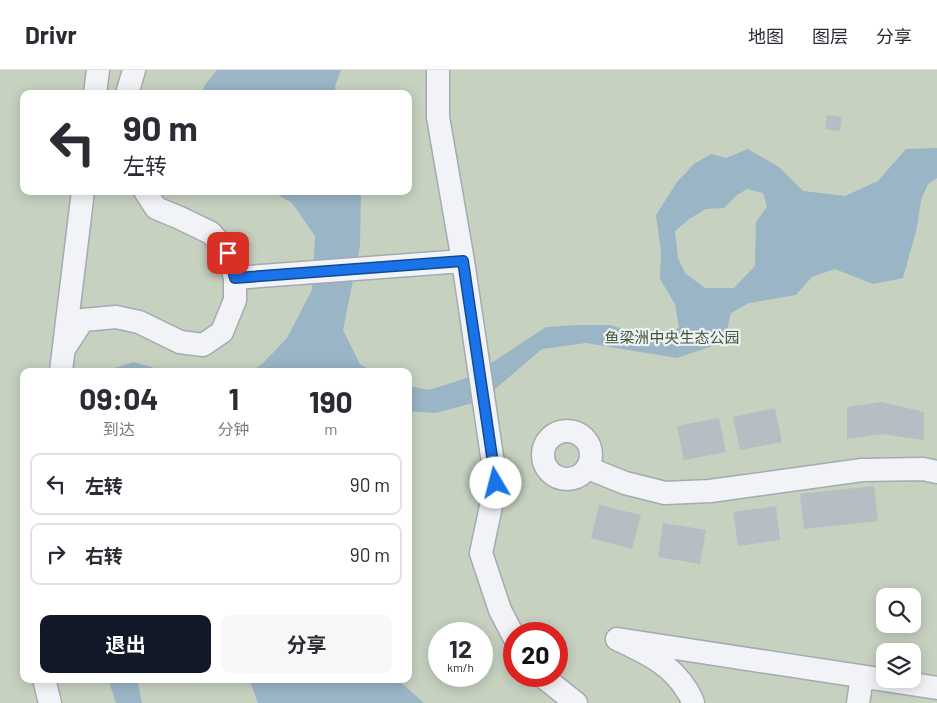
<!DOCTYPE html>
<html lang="zh">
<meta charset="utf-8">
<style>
:root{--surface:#fff;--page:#f7f7f7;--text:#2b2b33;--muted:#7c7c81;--line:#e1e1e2;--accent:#111827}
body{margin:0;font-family:Barlow,"Noto Sans SC",sans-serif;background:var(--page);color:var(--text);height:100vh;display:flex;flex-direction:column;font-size:19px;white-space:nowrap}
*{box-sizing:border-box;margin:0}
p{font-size:16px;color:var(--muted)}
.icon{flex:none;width:28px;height:28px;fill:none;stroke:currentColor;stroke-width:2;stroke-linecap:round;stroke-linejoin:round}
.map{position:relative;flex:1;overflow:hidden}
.details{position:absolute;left:20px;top:298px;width:392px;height:315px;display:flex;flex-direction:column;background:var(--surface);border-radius:10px;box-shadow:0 2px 12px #0003}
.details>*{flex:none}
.guide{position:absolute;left:20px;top:20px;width:392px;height:105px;border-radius:10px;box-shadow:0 2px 12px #0003;background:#fff;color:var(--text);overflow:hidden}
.buttons{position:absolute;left:876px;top:518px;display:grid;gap:10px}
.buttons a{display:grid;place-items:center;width:45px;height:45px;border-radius:10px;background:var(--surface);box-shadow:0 2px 12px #0003;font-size:25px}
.speed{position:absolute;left:428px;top:552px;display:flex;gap:10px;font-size:25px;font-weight:700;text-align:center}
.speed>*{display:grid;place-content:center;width:65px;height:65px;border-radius:50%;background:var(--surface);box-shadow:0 2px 12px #0003;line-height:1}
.speed small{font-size:12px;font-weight:400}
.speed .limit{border:8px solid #d22;background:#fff;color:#111}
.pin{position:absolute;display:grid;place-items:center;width:42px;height:42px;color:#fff;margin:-21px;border-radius:10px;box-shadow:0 2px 8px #0006}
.me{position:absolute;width:55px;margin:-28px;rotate:352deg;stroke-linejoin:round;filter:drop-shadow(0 0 4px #0008)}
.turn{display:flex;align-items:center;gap:18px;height:105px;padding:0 20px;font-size:22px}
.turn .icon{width:65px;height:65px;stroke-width:2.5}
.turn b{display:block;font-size:35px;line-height:42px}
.eta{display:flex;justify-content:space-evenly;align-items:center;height:85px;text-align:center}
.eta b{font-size:30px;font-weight:700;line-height:35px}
.action{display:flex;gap:10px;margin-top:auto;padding:10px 20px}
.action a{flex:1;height:58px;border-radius:10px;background:var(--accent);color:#fff;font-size:20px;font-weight:700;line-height:58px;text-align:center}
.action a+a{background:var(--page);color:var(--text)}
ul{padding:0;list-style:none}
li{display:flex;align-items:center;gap:15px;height:62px;margin:0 10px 8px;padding:0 10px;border:2px solid var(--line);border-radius:10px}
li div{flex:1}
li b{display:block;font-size:19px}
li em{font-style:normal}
header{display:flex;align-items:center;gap:30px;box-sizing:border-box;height:70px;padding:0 25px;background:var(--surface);border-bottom:1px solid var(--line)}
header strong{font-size:24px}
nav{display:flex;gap:28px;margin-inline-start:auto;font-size:18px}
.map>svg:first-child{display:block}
.green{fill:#c6d1c0;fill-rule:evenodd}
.water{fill:#9ab5c6;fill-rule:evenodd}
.building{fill:#b6bdc3}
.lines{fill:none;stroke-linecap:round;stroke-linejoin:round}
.minor-casing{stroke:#a4aab1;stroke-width:25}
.minor{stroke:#f1f3f6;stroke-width:22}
.route-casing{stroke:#114b97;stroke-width:12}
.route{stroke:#1a73e8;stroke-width:9}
.labels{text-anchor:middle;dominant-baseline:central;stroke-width:4.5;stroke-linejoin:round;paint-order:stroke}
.park-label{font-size:15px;fill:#415836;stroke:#edf1f5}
</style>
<header>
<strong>Drivr</strong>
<nav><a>地图</a><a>图层</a><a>分享</a></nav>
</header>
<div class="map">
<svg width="937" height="633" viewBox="0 0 937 633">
<rect width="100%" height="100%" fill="#dee3e7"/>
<path class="green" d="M0 0H937V633H0ZM24 24H409V121H24ZM24 301H409V609H24ZM885 526H912V554H885ZM439 564H481V606H439ZM514 564H556V606H514ZM885 581H912V609H885Z"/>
<path class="water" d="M217 0H341L335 16 336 24H201L205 15Z
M937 78V108L928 114 921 130 917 157 903 208 873 214 835 199 812 207 796 225 749 233 731 243 724 272 677 288 586 273 542 279 481 331 435 343 409 341V316L429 320 470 307 546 257 577 255H610L649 267 669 266 679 257 675 234 660 209 661 182 656 145 677 112 694 94 711 84 726 88 748 79 779 97 803 121 845 126 878 111 906 79ZM747 119 763 123 767 137 756 152 755 196 734 218H705L685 203 678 188 675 161 689 149 706 139 724 138 737 125Z
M271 121H361L360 176 343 260 360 294 372 301H325L317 299 314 301H252L262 294 287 268 312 220 315 166 292 133Z
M133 292 152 297 156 301H106Z
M108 609H137L142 633H116Z
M249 609H397L424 633H258Z"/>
<path class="building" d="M827 45 842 47 840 61 825 59Z
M881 332 924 342V370L882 364 847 369V337Z
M775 338 782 372 740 380 733 347Z
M719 348 726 382 684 390 677 356Z
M874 416 878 451 804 459 800 424Z
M599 435 641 445 632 479 591 468Z
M776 436 780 470 738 476 733 442Z
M663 453 706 460 700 494 658 487Z"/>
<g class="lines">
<defs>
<path id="minor" d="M438 0V47L463 191 496 413 481 483 500 540 514 567
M95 24 98 0
M127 24 134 0
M235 208 463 191
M64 279 83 250 116 247 139 252 180 272 203 275 222 262 235 230V208L228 183 211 163 180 148 156 138 145 121
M61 301 83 121
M543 385a24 24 0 1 1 48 0a24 24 0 1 1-48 0Z
M588 398 625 413 665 423 710 421 862 400 923 399 937 402
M542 606 576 633
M44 609 50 633
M693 633C692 628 689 624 686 619 670 593 644 582 617 569L937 618
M858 633 862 607"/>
</defs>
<use href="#minor" class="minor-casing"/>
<use href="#minor" class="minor"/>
</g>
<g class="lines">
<defs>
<path id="route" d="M228 183 235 208 463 191 496 413"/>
</defs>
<use href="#route" class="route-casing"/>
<use href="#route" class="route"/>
</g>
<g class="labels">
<g class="park-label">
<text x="672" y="267">鱼梁洲中央生态公园</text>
</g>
</g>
</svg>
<div class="buttons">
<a><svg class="icon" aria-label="search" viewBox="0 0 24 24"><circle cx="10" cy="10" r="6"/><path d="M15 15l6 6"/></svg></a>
<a><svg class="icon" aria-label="layers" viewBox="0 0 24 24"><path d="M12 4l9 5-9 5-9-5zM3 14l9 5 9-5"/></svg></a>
</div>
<div class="speed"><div>12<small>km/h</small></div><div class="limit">20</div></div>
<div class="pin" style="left:228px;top:183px;background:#d93025"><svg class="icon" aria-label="arrive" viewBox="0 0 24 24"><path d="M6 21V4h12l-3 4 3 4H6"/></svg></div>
<svg class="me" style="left:496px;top:413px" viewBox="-20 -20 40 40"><circle r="19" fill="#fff"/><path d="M0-13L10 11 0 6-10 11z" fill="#1a73e8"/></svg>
<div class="guide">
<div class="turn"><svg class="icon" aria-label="left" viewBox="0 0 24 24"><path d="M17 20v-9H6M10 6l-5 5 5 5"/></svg><div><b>90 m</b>左转</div></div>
</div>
<section class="details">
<div class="eta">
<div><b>09:04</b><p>到达</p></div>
<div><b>1</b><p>分钟</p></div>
<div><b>190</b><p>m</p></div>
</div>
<ul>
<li><svg class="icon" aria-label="left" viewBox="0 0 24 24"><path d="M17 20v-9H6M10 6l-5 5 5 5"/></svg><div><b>左转</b></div><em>90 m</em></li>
<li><svg class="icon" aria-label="right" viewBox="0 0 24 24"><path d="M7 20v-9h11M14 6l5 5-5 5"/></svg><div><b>右转</b></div><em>90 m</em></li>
</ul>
<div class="action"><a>退出</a><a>分享</a></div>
</section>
</div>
